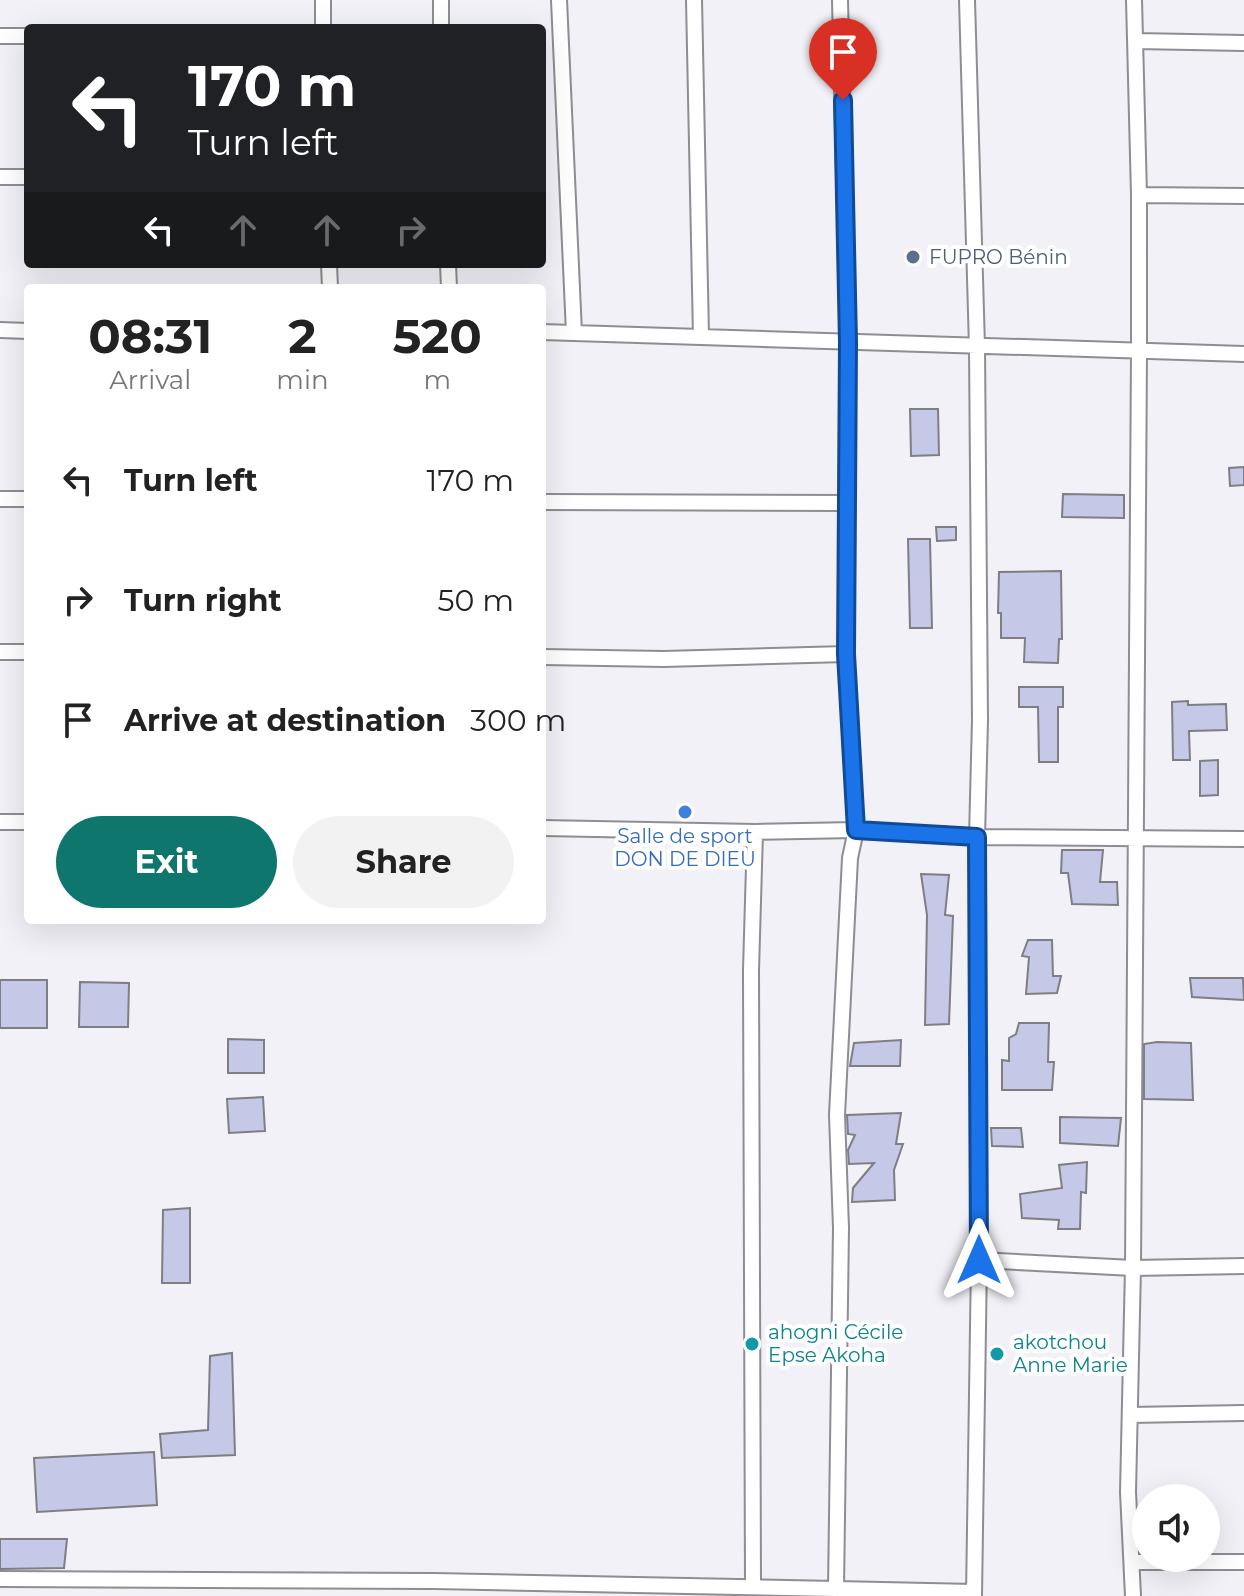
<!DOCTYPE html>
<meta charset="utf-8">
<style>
:root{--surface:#fff;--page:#f2f2f2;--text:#222;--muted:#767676;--accent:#0f766e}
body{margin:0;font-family:Montserrat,sans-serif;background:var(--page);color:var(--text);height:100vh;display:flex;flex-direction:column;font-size:30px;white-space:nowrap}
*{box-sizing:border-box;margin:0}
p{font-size:26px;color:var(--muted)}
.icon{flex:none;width:44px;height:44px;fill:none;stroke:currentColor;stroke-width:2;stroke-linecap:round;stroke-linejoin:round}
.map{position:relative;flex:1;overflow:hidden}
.sheet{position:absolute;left:24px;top:284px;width:522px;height:640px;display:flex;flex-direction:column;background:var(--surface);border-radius:8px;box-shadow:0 8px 32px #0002}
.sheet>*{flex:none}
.top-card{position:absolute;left:24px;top:24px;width:522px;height:244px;border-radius:8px;box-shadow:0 8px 32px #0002;background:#202124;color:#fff;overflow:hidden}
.buttons{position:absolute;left:1132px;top:1484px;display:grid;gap:16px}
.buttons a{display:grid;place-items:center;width:88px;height:88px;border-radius:50%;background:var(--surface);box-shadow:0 8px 32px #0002;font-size:40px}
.pin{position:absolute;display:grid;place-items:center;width:68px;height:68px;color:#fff;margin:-82px -34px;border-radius:50% 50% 50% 0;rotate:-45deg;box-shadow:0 0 8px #0007}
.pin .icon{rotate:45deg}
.me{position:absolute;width:88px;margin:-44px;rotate:0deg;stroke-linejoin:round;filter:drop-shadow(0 0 6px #0008)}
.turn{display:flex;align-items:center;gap:28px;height:168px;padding:0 32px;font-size:36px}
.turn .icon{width:104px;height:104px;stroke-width:2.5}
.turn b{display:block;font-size:56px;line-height:68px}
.lanes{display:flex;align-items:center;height:76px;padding:0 32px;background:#0003;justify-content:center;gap:40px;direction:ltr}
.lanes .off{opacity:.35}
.eta{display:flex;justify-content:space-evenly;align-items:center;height:136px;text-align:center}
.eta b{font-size:48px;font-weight:700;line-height:56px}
.action{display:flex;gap:16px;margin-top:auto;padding:16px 32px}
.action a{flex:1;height:92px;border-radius:48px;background:var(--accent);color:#fff;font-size:32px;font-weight:700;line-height:92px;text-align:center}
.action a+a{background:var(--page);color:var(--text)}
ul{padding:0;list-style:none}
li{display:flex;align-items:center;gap:24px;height:120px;padding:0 32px}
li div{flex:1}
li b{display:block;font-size:30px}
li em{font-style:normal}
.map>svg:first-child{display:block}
.building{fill:#c6c8e8;stroke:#7e7e83;stroke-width:2}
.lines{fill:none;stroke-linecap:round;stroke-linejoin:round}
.street-casing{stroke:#8d8d93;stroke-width:18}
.street{stroke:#fff;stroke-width:14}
.route-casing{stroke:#114b97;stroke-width:20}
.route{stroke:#1a73e8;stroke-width:14}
.service-dot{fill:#5c6f8a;stroke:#fff;stroke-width:3}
.shop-dot{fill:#3f7fe0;stroke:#fff;stroke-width:3}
.culture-dot{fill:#0f9aa8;stroke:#fff;stroke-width:3}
.labels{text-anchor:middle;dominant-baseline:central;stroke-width:8;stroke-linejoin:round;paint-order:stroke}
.service-label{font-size:20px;fill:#4e5e75;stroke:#fff;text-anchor:start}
.shop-label{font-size:20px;fill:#366cbe;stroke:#fff}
.culture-label{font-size:20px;fill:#0d838f;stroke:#fff;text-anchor:start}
</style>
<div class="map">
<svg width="1244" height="1596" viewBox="0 0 1244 1596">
<rect width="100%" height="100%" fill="#f1f1f7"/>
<path class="building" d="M910 409H938L939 455 911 456Z
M1244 467V485L1230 486 1229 468Z
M1063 494 1124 495V518L1062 517Z
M936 527H956V540L937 541Z
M908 539H930L932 628H910Z
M1061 571 1062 639H1059L1058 663 1024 662 1025 638H1001V613H998L999 572Z
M1019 687H1063V707H1058V762H1039L1038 707H1019Z
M1188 701V705L1226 704 1227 730 1189 731 1190 760H1173L1172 702Z
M1218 760V795L1200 796V761Z
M1062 850H1103L1100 882H1117L1118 905 1072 904 1068 873H1061Z
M921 874 949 875 945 915 953 916 949 1024 925 1025 927 915Z
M1028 940H1052L1053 976H1061L1057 993 1026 994 1029 957 1022 956Z
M1190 978H1243L1244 1000 1192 997Z
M0 980H47V1028H0Z
M80 982 129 983 128 1027H79Z
M1019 1023H1049L1048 1062H1054L1052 1090H1002V1060L1009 1061V1038L1016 1034Z
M228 1039 264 1040V1073H228Z
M901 1040 900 1066H850L854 1043Z
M1157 1042 1191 1043 1193 1100 1144 1099V1044Z
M263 1097 265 1131 229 1133 227 1099Z
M901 1113 896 1144H903L894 1170 895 1200 852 1202 853 1188 874 1163 849 1164 848 1150 855 1135 848 1134 847 1115Z
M1060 1117 1121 1118 1118 1146 1060 1143Z
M991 1128H1021L1023 1147 992 1146Z
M1087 1162 1086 1193 1081 1192 1080 1229H1058L1059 1220 1022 1218 1020 1194 1062 1188 1059 1165Z
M190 1208V1283H162L163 1210Z
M232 1353 235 1455 162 1458 160 1434 208 1430 210 1356Z
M154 1452 157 1505 37 1512 34 1458Z
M0 1539H67L64 1568 0 1569Z"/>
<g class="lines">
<defs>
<path id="street" d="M323 0V28
M559 0 574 333
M694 0 701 336
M967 0 977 347 980 720 977 837 979 1260 974 1596
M441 28V0
M0 36H28
M1136 41 1244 43
M0 177H28
M1139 195 1244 196
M329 264 330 288
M448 264 449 288
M0 330 28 331
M542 332 1244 354
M0 499H28
M542 502 846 503
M0 652H28
M542 657 664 659 846 654
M0 822H28
M542 828 755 832 856 830 977 837 1244 839
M979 1260 1133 1268 1244 1266
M1130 1415 1244 1413
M1132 1562H1244
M0 1579 434 1581 836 1589 841 1228 837 1115 850 858 856 830 846 654 848 343 840 0
M753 1586 751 970 755 832
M836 1596V1589L974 1592
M1133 1596 1128 1492 1133 1268 1139 352V195L1134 0"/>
</defs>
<use href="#street" class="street-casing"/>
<use href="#street" class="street"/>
</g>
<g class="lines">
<defs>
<path id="route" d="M843 100 848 343 846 654 856 830 977 837 979 1260"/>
</defs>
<use href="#route" class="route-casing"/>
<use href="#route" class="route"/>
</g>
<circle class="service-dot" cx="913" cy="257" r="8"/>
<circle class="shop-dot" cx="685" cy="812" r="8"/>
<g class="culture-dot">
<circle cx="752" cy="1344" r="8"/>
<circle cx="997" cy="1354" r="8"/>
</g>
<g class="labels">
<g class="service-label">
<text x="929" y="257">FUPRO Bénin</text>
</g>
<g class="shop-label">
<text x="685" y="836">Salle de sport<tspan x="685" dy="23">DON DE DIEU</tspan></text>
</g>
<g class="culture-label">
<text x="768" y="1332">ahogni Cécile<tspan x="768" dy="23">Epse Akoha</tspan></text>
<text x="1013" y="1342">akotchou<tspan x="1013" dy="23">Anne Marie</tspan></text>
</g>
</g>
</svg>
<div class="buttons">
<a><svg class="icon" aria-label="sound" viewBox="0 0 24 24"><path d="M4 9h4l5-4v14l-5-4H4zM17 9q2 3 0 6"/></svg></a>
</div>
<div class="pin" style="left:843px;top:100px;background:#d93025"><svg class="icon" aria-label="arrive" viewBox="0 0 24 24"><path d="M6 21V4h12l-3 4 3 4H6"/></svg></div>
<svg class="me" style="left:979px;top:1260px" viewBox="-20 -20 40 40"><path d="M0-17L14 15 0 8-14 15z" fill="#1a73e8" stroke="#fff" stroke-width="4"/></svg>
<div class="top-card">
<div class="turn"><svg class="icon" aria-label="left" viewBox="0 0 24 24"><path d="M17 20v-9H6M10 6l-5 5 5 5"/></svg><div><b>170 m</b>Turn left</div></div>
<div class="lanes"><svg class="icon" aria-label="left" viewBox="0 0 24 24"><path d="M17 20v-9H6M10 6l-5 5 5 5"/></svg><svg class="icon off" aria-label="ahead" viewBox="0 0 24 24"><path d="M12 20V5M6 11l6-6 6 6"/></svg><svg class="icon off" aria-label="ahead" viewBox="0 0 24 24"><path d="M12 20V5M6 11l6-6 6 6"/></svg><svg class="icon off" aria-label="right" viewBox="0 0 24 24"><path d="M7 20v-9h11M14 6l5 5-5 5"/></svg></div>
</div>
<section class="sheet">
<div class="eta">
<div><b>08:31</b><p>Arrival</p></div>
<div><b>2</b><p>min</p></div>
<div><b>520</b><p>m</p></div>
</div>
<ul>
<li><svg class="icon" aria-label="left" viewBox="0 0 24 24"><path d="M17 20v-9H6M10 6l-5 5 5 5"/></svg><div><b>Turn left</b></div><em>170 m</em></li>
<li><svg class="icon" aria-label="right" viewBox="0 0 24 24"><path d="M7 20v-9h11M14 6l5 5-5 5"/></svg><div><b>Turn right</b></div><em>50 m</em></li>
<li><svg class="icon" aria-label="arrive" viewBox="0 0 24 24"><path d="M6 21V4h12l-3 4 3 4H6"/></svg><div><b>Arrive at destination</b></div><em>300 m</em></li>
</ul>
<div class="action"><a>Exit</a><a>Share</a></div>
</section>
</div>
